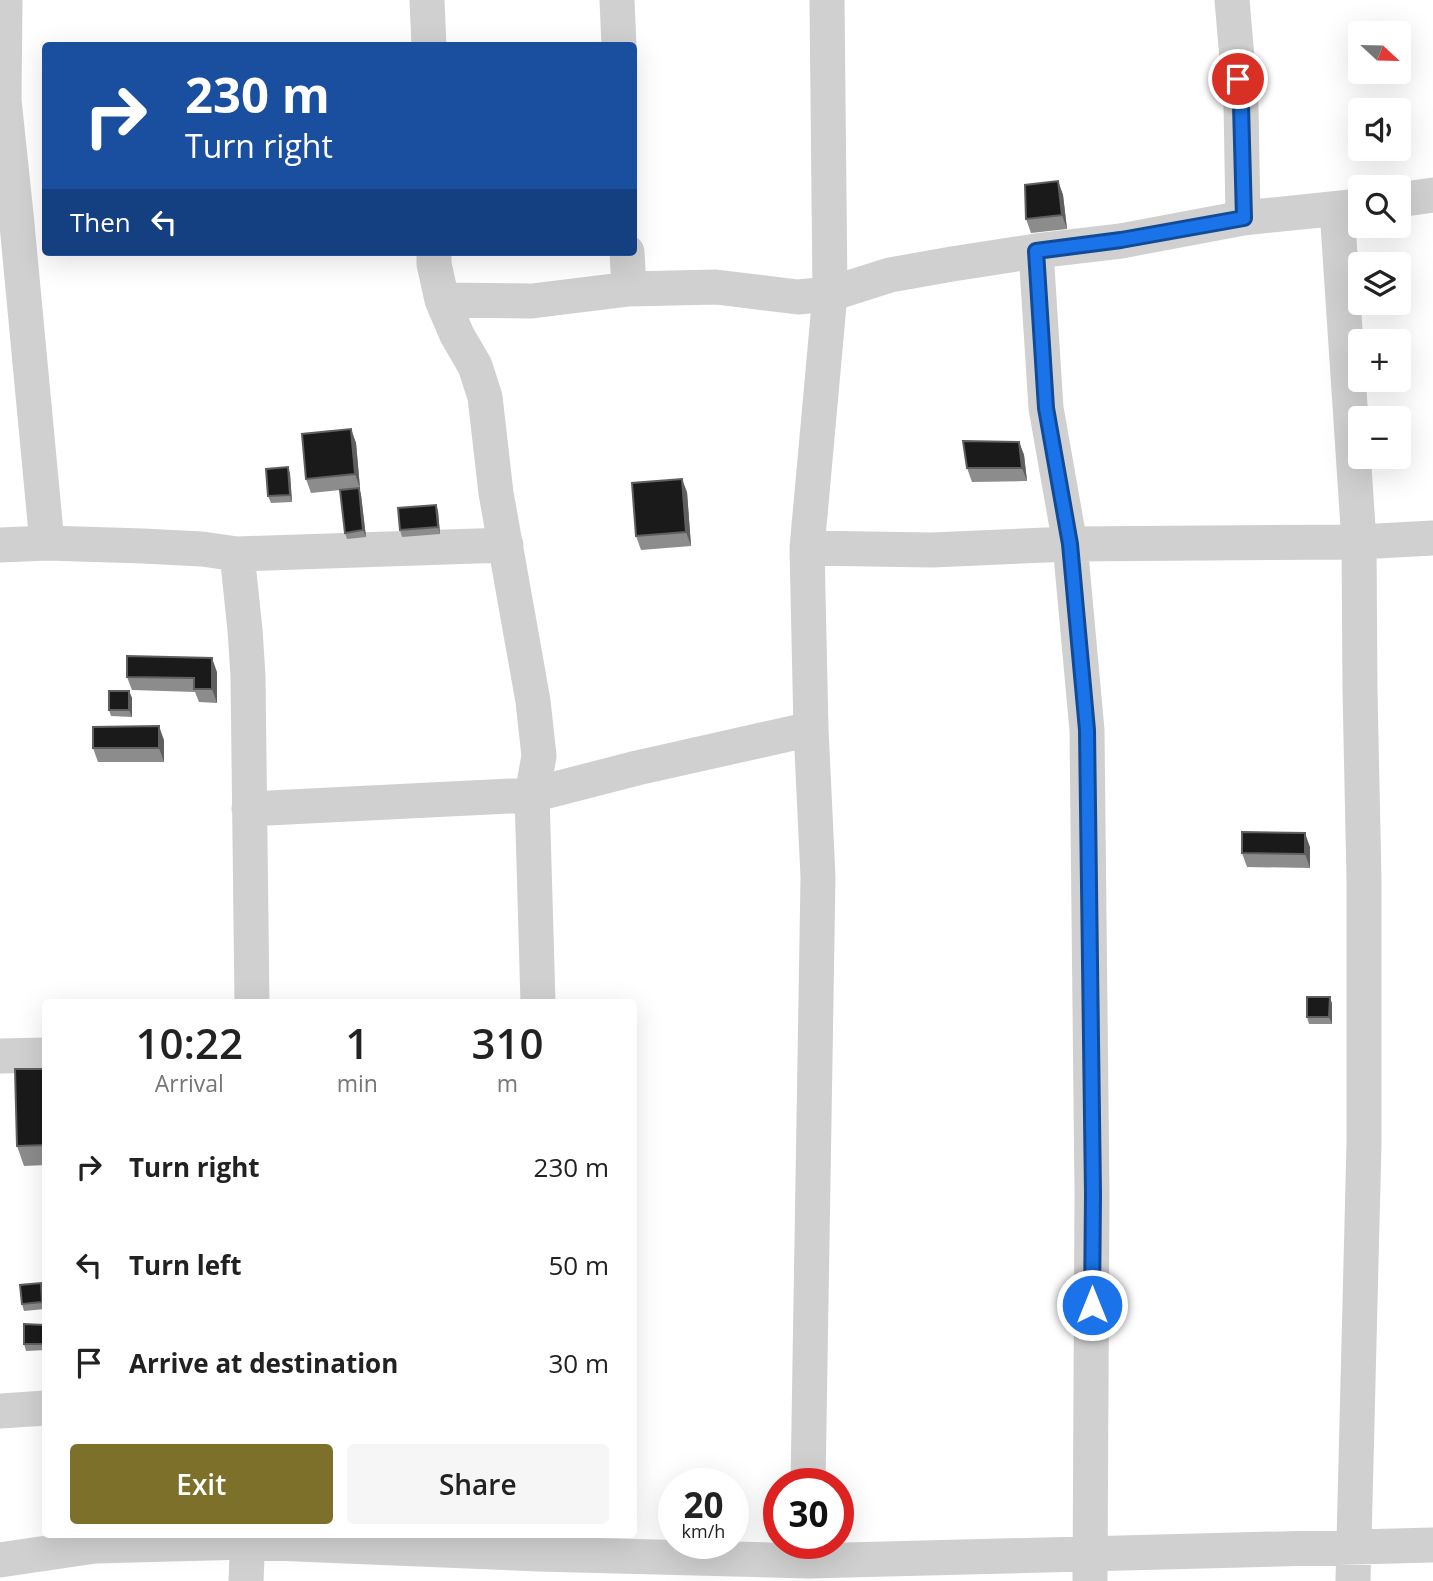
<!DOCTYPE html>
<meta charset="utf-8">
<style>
:root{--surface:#fff;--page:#f6f6f6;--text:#222;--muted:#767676;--accent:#7c702a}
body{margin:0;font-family:"Open Sans",sans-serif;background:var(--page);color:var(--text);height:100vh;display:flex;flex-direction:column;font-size:26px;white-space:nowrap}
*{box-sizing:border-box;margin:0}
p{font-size:23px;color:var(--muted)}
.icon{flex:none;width:38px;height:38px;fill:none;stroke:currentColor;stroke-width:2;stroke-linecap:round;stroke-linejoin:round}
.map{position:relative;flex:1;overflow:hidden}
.details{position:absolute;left:42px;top:999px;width:595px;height:539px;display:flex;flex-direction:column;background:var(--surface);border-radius:7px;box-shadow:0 7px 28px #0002}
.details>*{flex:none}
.hud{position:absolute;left:42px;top:42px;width:595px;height:214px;border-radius:7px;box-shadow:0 7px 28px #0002;background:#1a4fa0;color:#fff;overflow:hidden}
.needle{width:46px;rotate:112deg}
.buttons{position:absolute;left:1348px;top:21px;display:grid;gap:14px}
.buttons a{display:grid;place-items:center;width:63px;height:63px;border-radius:7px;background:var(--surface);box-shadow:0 7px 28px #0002;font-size:35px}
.speed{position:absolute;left:658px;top:1468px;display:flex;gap:14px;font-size:35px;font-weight:700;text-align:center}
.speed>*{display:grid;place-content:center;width:91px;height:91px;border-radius:50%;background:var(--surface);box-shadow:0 7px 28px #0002;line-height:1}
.speed small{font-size:18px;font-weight:400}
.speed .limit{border:10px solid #d22;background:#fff;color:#111}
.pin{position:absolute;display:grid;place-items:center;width:60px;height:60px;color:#fff;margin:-30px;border:4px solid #fff;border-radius:50%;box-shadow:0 2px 7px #0007}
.me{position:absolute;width:77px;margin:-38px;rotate:0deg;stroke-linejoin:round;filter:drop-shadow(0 0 5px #0008)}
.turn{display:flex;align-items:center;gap:24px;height:147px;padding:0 28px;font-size:32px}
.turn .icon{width:91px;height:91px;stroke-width:2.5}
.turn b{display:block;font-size:49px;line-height:60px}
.then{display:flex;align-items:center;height:66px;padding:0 28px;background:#0003;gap:14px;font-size:26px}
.eta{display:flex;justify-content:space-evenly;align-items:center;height:119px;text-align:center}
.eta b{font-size:42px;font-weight:600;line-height:49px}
.button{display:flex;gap:14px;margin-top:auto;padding:14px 28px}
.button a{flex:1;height:80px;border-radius:7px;background:var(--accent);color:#fff;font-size:28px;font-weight:600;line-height:80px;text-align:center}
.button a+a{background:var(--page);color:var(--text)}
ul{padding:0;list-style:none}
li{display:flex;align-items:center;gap:21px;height:98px;padding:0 28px}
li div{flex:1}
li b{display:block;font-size:26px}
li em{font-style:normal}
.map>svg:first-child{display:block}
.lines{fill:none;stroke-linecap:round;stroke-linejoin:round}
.street{stroke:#d0d0d0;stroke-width:35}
.wall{fill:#8c8c8c}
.shaded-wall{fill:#5f5f5f}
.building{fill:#1a1a1a;stroke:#5f5f5f;stroke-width:2}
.route-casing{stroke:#114b97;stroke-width:18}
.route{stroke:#1a73e8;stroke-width:12}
</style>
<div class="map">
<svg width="1433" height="1581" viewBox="0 0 1433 1581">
<rect width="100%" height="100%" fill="#fff"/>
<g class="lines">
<path class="street" d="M5 0 4 100 16 214 47 543
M427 0 429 46
M617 0 619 46
M1232 0 1241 105 1243 218
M1398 200 1433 195
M1036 251 1046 408 1070 544 1087 730 1092 1194 1090 1581
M627 252 629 289
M442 300 532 301 629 289 716 287 798 297 830 294 890 275 952 264 1036 251 1121 241 1243 218 1360 206
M0 545 47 543 143 546 202 549 237 554 506 545
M807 548 932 550 1070 544 1359 542 1337 209
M237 554 245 630 248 676 252 1003
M249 809 532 795 539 756 533 701 496 493 485 397 475 366 457 335 442 300 434 264V252
M538 1003 532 795 637 768 811 729
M0 1056 46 1055
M0 1411 46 1408
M808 1484 818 877 811 729 807 548 830 294 827 0
M0 1560 95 1546 248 1542 538 1554 808 1561 1433 1545
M246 1581 248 1535
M1353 1581 1364 1144V880L1360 690 1359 542 1433 538"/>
</g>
<path class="wall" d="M1058 181 1063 195 1067 229 1031 233 1026 219Z
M351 429 356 443 360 488H359L361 495 366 537 347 539 345 533 350 489 311 493 306 479Z
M1019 442 1024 455 1027 481 972 482 967 468Z
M288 467 290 474 292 502 271 503 268 496Z
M687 492 691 546 641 550 636 536Z
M436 505 438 511 440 534 402 537 400 530Z
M217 672V703L199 702 195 692 132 690 127 677Z
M129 691 132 698V717L111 716 109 710Z
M164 740V762H98L93 748Z
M1310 847V868L1247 867 1242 853Z
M1330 997 1332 1004V1024H1309L1307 1017Z
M46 1069V1165L24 1166 17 1146Z
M44 1290 45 1309 24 1311 22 1304Z
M46 1331V1350L26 1351 24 1344Z"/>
<path class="shaded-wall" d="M1058 181 1063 195 1067 229 1062 215Z
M351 429 356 443 360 488 355 474Z
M1019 442 1024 455 1027 481 1022 468Z
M288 467 290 474 292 502 290 495Z
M682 479 687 492 691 546 686 532Z
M359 488 361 495 366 537 363 530Z
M436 505 438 511 440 534 438 527Z
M212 658 217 672V703L212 689Z
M129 691 132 698V717L129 710Z
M159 726 164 740V762L159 748Z
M1305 833 1310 847V868L1305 854Z
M1330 997 1332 1004V1024L1329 1017Z
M41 1283 44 1290 45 1309 42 1302Z
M43 1325 46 1331V1350L43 1344Z"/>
<path class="building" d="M1058 181 1062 215 1026 219 1025 185Z
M351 429 355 474 306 479 302 434Z
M963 441 1019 442 1022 468H967Z
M288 467 290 495 268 496 266 469Z
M682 479 686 532 636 536 632 483Z
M359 488 363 530 345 533 340 490Z
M436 505 438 527 400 530 398 508Z
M127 656 212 658V689H194V678L127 677Z
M109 691H129V710H109Z
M159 726V748H93V727Z
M1242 832 1305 833V854L1242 853Z
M1307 997H1330L1329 1017H1307Z
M15 1069H46V1145L17 1146Z
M41 1283 42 1302 22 1304 20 1285Z
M24 1324 43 1325V1344H24Z"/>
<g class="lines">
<defs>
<path id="route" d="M1092 1305 1093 1194 1087 730 1070 544 1046 408 1036 251 1121 240 1244 218 1241 105 1238 79"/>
</defs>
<use href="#route" class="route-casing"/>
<use href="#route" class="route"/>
</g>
</svg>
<div class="buttons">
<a><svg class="needle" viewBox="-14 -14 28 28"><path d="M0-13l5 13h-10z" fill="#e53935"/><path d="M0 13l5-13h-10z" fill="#767676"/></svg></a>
<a><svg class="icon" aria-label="sound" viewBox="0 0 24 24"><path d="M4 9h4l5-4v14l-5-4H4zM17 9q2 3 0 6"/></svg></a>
<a><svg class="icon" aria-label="search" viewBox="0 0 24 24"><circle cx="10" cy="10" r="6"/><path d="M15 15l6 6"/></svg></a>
<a><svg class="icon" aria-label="layers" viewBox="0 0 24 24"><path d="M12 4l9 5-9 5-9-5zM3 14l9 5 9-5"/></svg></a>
<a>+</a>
<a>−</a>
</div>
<div class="speed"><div>20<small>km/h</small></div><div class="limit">30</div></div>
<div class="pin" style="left:1238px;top:79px;background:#d93025"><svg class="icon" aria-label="arrive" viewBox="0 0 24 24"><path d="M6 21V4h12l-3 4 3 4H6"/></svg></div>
<svg class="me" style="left:1092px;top:1305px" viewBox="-20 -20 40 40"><circle r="17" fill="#1a73e8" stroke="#fff" stroke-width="3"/><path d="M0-11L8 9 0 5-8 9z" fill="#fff"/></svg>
<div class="hud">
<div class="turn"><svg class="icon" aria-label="right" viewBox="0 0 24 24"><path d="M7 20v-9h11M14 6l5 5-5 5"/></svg><div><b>230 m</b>Turn right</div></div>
<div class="then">Then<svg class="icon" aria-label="left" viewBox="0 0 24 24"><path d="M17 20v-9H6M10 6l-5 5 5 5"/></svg></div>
</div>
<section class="details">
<div class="eta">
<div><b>10:22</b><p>Arrival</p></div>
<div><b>1</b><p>min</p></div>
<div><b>310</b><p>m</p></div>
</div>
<ul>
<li><svg class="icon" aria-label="right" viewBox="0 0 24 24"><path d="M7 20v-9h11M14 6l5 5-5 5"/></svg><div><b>Turn right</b></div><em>230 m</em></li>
<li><svg class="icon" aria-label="left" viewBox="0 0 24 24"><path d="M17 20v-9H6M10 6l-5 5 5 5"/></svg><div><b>Turn left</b></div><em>50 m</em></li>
<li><svg class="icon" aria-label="arrive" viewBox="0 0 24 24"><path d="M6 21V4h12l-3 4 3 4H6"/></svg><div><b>Arrive at destination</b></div><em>30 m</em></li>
</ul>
<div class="button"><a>Exit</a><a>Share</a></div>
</section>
</div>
